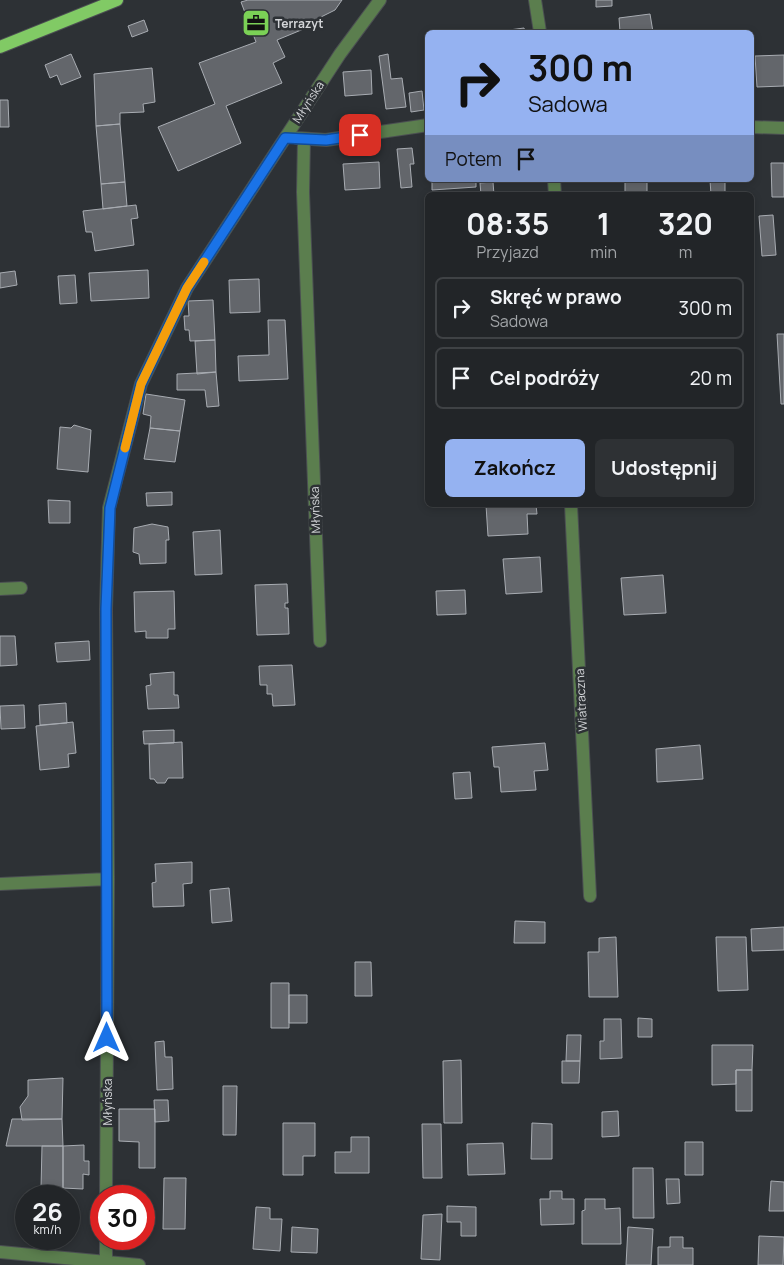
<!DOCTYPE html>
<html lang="pl">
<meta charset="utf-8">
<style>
:root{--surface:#222528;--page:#2e3134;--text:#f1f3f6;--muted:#a2a5a8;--line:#3f4245;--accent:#95b2f1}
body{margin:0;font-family:Manrope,sans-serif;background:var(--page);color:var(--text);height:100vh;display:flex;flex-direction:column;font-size:19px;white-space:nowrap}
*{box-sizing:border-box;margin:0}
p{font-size:16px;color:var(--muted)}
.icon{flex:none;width:28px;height:28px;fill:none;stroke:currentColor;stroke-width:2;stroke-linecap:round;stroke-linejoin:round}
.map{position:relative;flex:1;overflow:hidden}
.side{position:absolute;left:425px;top:192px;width:329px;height:315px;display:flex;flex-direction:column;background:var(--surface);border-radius:8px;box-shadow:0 2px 8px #0003,0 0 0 1px var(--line)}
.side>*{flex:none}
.banner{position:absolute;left:425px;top:30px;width:329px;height:152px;border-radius:8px;box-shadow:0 2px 8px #0003,0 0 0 1px var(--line);background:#95b2f1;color:#111;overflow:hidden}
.speed{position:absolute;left:15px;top:1185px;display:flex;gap:10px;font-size:25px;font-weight:700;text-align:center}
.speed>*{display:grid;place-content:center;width:65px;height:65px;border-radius:50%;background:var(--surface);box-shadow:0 2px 8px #0003,0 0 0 1px var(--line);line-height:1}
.speed small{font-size:12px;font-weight:400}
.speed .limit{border:8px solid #d22;background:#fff;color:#111}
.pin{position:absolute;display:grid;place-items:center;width:42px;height:42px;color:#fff;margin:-21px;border-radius:10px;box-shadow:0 2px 8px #0006}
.me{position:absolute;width:55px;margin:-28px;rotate:0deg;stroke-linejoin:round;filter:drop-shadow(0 0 4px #0008)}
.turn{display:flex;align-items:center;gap:18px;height:105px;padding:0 20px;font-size:22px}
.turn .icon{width:65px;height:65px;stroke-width:2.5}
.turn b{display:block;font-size:35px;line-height:42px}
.then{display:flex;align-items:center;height:48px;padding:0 20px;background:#0003;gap:10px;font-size:19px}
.eta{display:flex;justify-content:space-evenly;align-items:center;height:85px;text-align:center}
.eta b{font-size:30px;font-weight:700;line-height:35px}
.cta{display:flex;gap:10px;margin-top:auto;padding:10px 20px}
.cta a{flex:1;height:58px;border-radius:8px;background:var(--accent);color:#111;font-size:20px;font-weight:700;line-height:58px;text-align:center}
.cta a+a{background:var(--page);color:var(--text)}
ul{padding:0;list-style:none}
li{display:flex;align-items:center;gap:15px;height:62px;margin:0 10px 8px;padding:0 10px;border:2px solid var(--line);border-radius:8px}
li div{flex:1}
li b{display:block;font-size:19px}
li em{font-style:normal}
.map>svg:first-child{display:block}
.building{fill:#63666b;stroke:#a8acb2}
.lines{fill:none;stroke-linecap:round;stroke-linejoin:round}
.minor-casing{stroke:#4b4f52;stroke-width:14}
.major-casing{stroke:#4b4f52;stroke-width:14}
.minor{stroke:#5b7e4e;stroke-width:12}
.major{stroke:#81ca65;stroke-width:12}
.route-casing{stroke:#114b97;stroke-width:12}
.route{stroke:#1a73e8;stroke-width:9}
.slow{stroke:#f59e0b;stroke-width:9}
.labels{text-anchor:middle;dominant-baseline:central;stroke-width:5;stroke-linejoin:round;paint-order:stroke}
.poi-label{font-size:12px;font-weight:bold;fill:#d3d5d8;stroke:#2d3135;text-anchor:start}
.street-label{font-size:12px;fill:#d3d5d8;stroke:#2d3135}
</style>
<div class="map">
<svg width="784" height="1265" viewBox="0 0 784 1265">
<rect width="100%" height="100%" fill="#2d3135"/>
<path class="building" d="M248 0H342L335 10 321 17 323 21 277 40 285 57 273 63 282 83 226 106 241 143 178 171 158 127 215 104 199 63 256 42 241 2Z
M596 0H612V6L596 7Z
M650 14 653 32H620L619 18Z
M144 20 148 31 132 37 128 26Z
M524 28 525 32H509V30Z
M71 54 81 77 61 85 57 75 50 78 45 65Z
M388 54 391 79 402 78 406 107 386 109 379 56Z
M784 55V86L757 87 755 56Z
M152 68 155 102 143 104 144 112 120 113V124L96 126 94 74Z
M371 70 372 94 345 96 343 72Z
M422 91 424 110 411 112 409 93Z
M0 100H8L9 127H0Z
M120 124 125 182 101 184 96 126Z
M412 148 414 164H410L412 187 401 188 397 149Z
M379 162 380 188 345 190 343 164Z
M771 163H784V197H772Z
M432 180H476V187L432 190Z
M625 180H647V195H625Z
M710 180H725V195H711Z
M125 182 127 206 103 209 101 184Z
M493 182 494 195H481L480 183Z
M136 205 138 218 131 219 134 245 95 251 92 232H86L83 211Z
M773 215 776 255 762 256 759 216Z
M148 270 149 298 91 301 89 273Z
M15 271 17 285 0 288V273Z
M75 275 77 303 60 304 58 276Z
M259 279 260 312 230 313 229 280Z
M213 300 215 340 190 341 189 330H185L184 316H189L188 301Z
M268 320H285L288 379 239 381 238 356 269 355Z
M777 334H784V404H781Z
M215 340 216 372 197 374 195 341Z
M216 372 219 406 207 407 205 390H177V374Z
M146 394 185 400 180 431 150 428 151 416 143 414Z
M425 424H428V456H427Z
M74 425 91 430 88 472 57 469 60 427 71 428Z
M150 428 180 431 175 462 144 459Z
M172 492V505L147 506 146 493Z
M48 500 70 501V523H49Z
M486 505H536L537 514H527L528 534 488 536Z
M152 524 168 527 169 540H166V563L140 564 139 554 133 552 134 528Z
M220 530 222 574 195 575 193 532Z
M540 557 542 592 506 594 503 559Z
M663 575 666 613 624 615 621 578Z
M287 584 288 603H285V608H288L289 634 257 635 255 585Z
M465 590 466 614 437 615 436 591Z
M174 591 175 629H168V638H146V631L135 632 134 592Z
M0 636H15L17 665 0 666Z
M89 641 90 660 57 662 55 643Z
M292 665 295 705 273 706 272 694H267V685H260L259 666Z
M174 672V695H178L179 708 148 709 146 686 151 685 150 674Z
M66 703 67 723 40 725 39 705Z
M24 705 25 728 1 729 0 706Z
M73 722 76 753 68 754 69 767 40 770 36 726Z
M174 730V743L144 744 143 731Z
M182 742 183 778H168L165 783H157L154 779H150L149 744Z
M545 743 548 770 534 771 536 790 501 792 499 767H494L492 747Z
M700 745 703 779 657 782 656 749Z
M470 772 472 798 455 799 453 773Z
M192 862V883L183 884 184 906 153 907 152 883 156 882 155 864Z
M229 888 232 921 212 923 210 890Z
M515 921 545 922V943H514Z
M784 927V950L752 951 751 929Z
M616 937 618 997H589L588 952H599V938Z
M716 937H746L748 990 718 991Z
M355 962H371L372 996H355Z
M271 983H289V1028H271Z
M289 995H307V1023H289Z
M638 1018 652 1019V1037H638Z
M604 1019H621L622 1058 600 1059V1041H604Z
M567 1035H581L580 1061H566Z
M164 1041 165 1057H172L173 1089 157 1090 155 1042Z
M712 1045H753L752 1070H736V1084L712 1085Z
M461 1060 462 1123H444L443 1061Z
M562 1061H580L579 1083H562Z
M736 1070H752V1111H736Z
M63 1078 62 1119 22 1120 20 1107 28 1096V1080Z
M223 1086H237L236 1135H223Z
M154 1100H168L169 1121 155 1122Z
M119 1109H155V1168H139V1142L119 1141Z
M618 1111 619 1136 602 1137V1112Z
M12 1119H62L63 1146H6Z
M283 1123H315V1156H303V1175H283Z
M532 1123 552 1124V1159H531Z
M422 1124H441L442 1178H423Z
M351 1137H369V1173H335V1152H351Z
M685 1142H703V1175H685Z
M503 1143 505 1174 468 1175 467 1144Z
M84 1145V1161H89V1175L83 1174V1189L63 1188V1146Z
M42 1146H63V1188H41Z
M633 1168H653L654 1218H633Z
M164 1178H186L185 1229H163Z
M666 1179H679L680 1203 667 1204Z
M771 1181 784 1182V1211H769Z
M550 1191H562V1199H574V1224L541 1225 540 1199H550Z
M585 1199H605V1209L620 1208 621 1244H582V1211L585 1210Z
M447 1206 476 1207V1236H461V1222H447Z
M256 1207 270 1208V1219H282L280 1251 253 1249Z
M442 1214 440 1260 421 1259 423 1215Z
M292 1227 318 1229 317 1253 291 1252Z
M628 1227 653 1229 651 1265H626Z
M759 1236 784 1237 783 1265H758Z
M670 1237H683V1248H693V1265H658V1247H670Z"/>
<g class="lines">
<defs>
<path id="minor" d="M535 0 540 32
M751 127 784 128
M297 138 326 140 428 125
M304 139 303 192 320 641
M554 180 555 195
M571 505 590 896
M0 589 21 588
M0 884 108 879
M106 1196 108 879 106 609 109 508 141 384 187 288 340 54 380 0
M0 1252 139 1265
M106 1262V1239"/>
<path id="major" d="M0 47 117 0"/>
</defs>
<use href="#minor" class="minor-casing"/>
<use href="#major" class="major-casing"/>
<use href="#minor" class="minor"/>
<use href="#major" class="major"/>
</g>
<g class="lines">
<defs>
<path id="route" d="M107 1038 106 609 110 508 141 384 187 288 285 138 326 140 360 135"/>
</defs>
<use href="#route" class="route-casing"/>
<use href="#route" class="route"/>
<path class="slow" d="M125 448 141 384 187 288 204 262"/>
</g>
<defs>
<symbol id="office-square" viewBox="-11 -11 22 22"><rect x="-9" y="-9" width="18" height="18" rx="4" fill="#7bd156" stroke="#2d3135"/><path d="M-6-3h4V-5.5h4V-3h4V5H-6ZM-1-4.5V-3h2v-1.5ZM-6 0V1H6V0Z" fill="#111"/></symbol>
</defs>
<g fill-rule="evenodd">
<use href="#office-square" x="240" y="7" width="32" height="32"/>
</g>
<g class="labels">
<g class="poi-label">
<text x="275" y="23">Terrazyt</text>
</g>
<g class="street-label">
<text transform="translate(308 102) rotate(-57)">Młyńska</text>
<text transform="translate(315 510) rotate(-92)">Młyńska</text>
<text transform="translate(581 700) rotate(-93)">Wiatraczna</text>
<text transform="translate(107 1102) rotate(-90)">Młyńska</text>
</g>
</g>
</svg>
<div class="speed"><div>26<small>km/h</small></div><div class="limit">30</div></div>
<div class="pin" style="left:360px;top:135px;background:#d93025"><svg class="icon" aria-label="arrive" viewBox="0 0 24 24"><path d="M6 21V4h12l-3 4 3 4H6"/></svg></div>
<svg class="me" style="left:107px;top:1038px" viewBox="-20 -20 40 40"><path d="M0-17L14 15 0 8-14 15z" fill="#1a73e8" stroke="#fff" stroke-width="4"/></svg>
<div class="banner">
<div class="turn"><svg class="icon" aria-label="right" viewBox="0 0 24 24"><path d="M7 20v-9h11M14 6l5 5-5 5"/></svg><div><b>300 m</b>Sadowa</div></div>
<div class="then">Potem<svg class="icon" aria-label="arrive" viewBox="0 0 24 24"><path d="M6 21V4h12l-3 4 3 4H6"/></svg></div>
</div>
<section class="side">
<div class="eta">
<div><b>08:35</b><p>Przyjazd</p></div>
<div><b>1</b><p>min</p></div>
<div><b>320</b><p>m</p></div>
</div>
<ul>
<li><svg class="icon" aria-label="right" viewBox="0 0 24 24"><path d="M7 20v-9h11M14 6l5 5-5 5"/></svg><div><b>Skręć w prawo</b><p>Sadowa</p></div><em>300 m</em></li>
<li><svg class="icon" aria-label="arrive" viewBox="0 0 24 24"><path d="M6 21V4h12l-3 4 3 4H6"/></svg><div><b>Cel podróży</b></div><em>20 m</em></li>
</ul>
<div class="cta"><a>Zakończ</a><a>Udostępnij</a></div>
</section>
</div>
